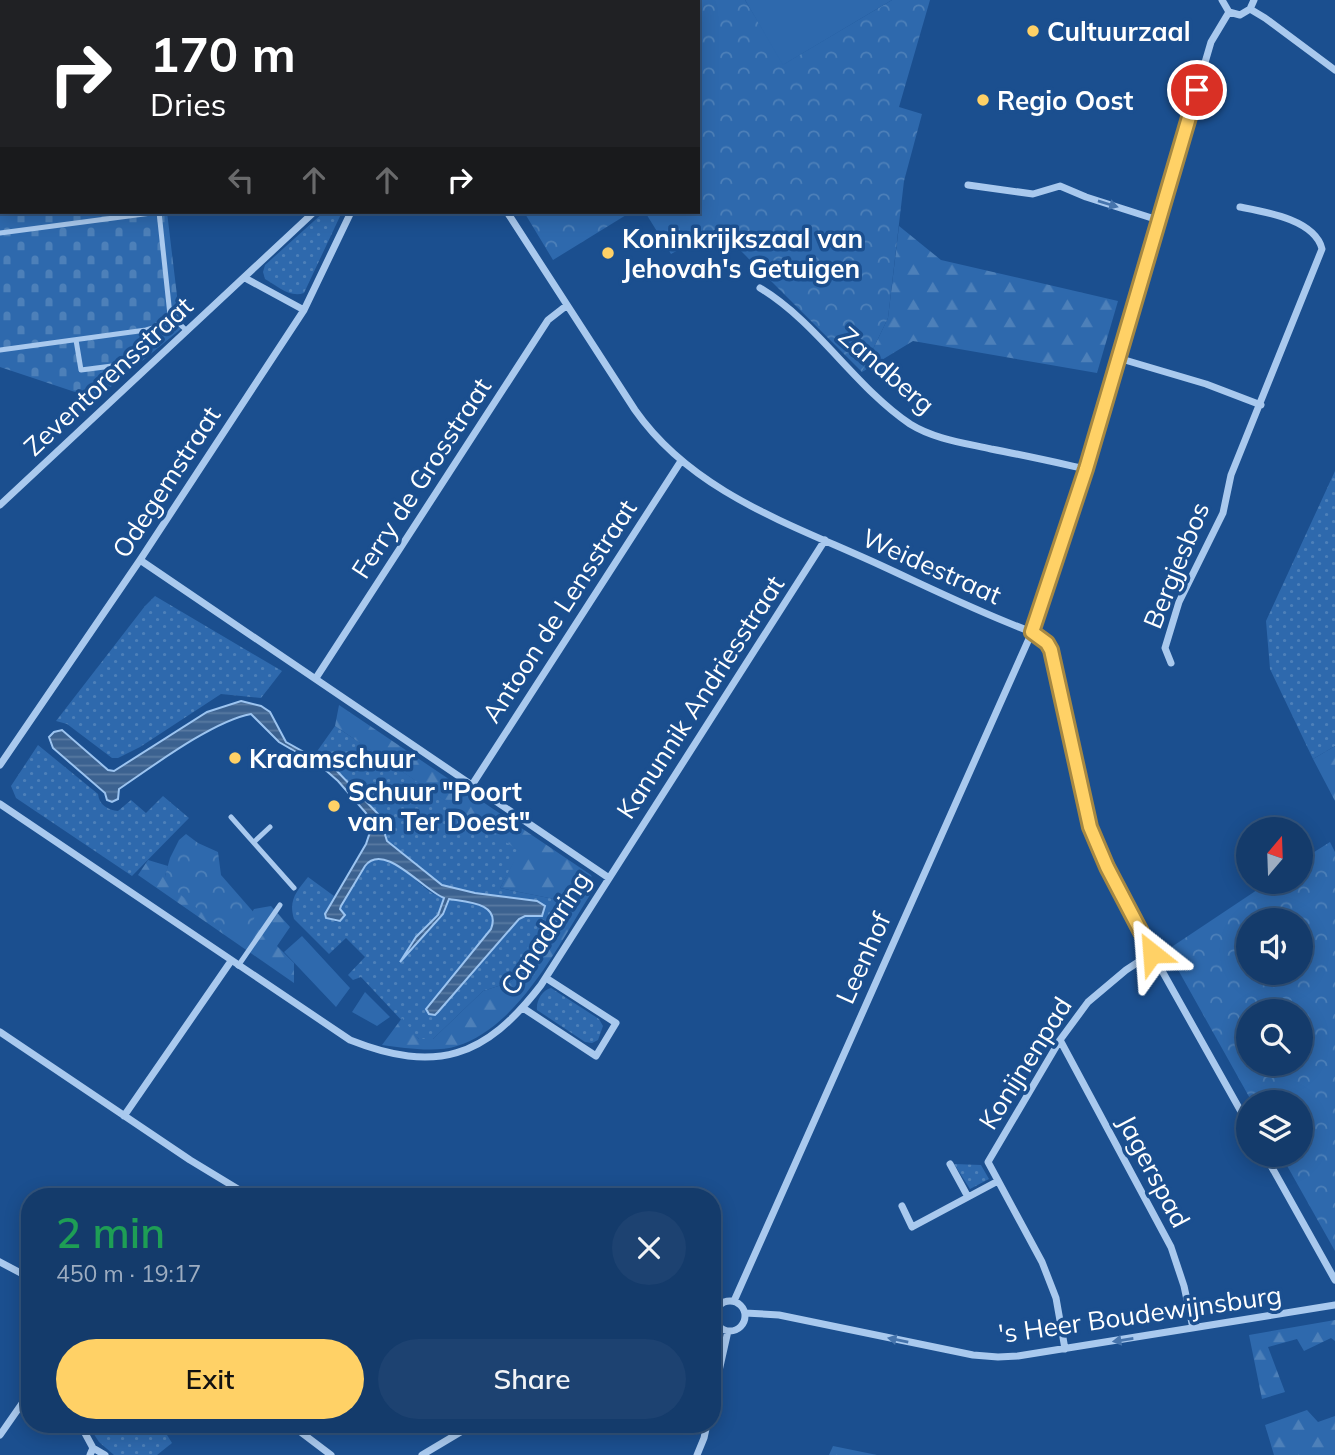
<!DOCTYPE html>
<meta charset="utf-8">
<style>
:root{--surface:#143b6b;--page:#1d4271;--text:#f1f3f6;--muted:#9dadc1;--line:#33557e;--accent:#ffd166}
body{margin:0;font-family:Mulish,sans-serif;background:var(--page);color:var(--text);height:100vh;display:flex;flex-direction:column;font-size:26px;white-space:nowrap}
*{box-sizing:border-box;margin:0}
p{font-size:23px;color:var(--muted)}
.icon{flex:none;width:38px;height:38px;fill:none;stroke:currentColor;stroke-width:2;stroke-linecap:round;stroke-linejoin:round}
.map{position:relative;flex:1;overflow:hidden}
.drawer{position:absolute;left:21px;top:1188px;width:700px;height:245px;display:flex;flex-direction:column;background:var(--surface);border-radius:28px;box-shadow:0 4px 18px #0003,0 0 0 2px var(--line)}
.drawer>*{flex:none}
.top-card{position:absolute;left:0px;top:0px;width:700px;height:214px;box-shadow:0 4px 18px #0003,0 0 0 2px var(--line);background:#202124;color:#fff;overflow:hidden}
.needle{width:46px;rotate:19deg}
.fabs{position:absolute;left:1236px;top:817px;display:grid;gap:14px}
.fabs a{display:grid;place-items:center;width:77px;height:77px;border-radius:50%;background:var(--surface);box-shadow:0 4px 18px #0003,0 0 0 2px var(--line);font-size:35px}
.pin{position:absolute;display:grid;place-items:center;width:60px;height:60px;color:#fff;margin:-30px;border:4px solid #fff;border-radius:50%;box-shadow:0 2px 7px #0007}
.me{position:absolute;width:77px;margin:-38px;rotate:332deg;stroke-linejoin:round;filter:drop-shadow(0 0 5px #0008)}
.turn{display:flex;align-items:center;gap:24px;height:147px;padding:0 35px;font-size:32px}
.turn .icon{width:91px;height:91px;stroke-width:2.5}
.turn b{display:block;font-size:49px;line-height:60px}
.lanes{display:flex;align-items:center;height:66px;padding:0 35px;background:#0003;justify-content:center;gap:35px;direction:ltr}
.lanes .off{opacity:.35}
.round{display:grid;place-items:center;flex:none;width:74px;height:74px;border-radius:37px;background:var(--page)}
.head{display:flex;align-items:center;justify-content:space-between;height:119px;padding:0 35px}
h1{font-size:42px;font-weight:600;line-height:52px;color:#1e9e55}
.primary-button{display:flex;gap:14px;margin-top:auto;padding:14px 35px}
.primary-button a{flex:1;height:80px;border-radius:42px;background:var(--accent);color:#111;font-size:28px;font-weight:600;line-height:80px;text-align:center}
.primary-button a+a{background:var(--page);color:var(--text)}
.map>svg:first-child{display:block}
.grass{fill:url(#grass-dots)}
.forest{fill:url(#forest-firs)}
.cemetery{fill:url(#cemetery-stones)}
.park{fill:url(#park-crowns);fill-rule:evenodd}
.garden{fill:#2e69ad}
.water{fill:url(#water-rules);stroke:#9cc4f0;stroke-width:2}
.lines{fill:none;stroke-linecap:round;stroke-linejoin:round}
.lane{stroke:#a9c9ee;stroke-width:5}
.street{stroke:#a9c9ee;stroke-width:7}
.oneway{fill:#4674ac}
.route-casing{stroke:#a68842;stroke-width:18}
.route{stroke:#ffd166;stroke-width:12}
.poi-dot{fill:#ffd166;stroke:#1b4f8f;stroke-width:2.5}
.labels{text-anchor:middle;dominant-baseline:central;stroke-width:7;stroke-linejoin:round;paint-order:stroke}
.poi-label{font-size:26px;font-weight:bold;fill:#fff;stroke:#1b4f8f;text-anchor:start}
.street-label{font-size:26px;fill:#fff;stroke:#1b4f8f}
</style>
<div class="map">
<svg width="1335" height="1455" viewBox="0 0 1335 1455">
<defs>
<pattern id="grass-dots" width="8" height="8" patternUnits="userSpaceOnUse" patternTransform="scale(1.75)"><rect width="8" height="8" fill="#2e69ad"/><path d="M2 2h.1M6 6h.1" fill="none" stroke="#4d80b9" stroke-width="1.8" stroke-linecap="round"/></pattern>
<pattern id="forest-firs" width="22" height="20" patternUnits="userSpaceOnUse" patternTransform="scale(1.75)"><rect width="22" height="20" fill="#2e69ad"/><path d="M5 1l3.5 6h-7zM16 11l3.5 6h-7z" fill="#4d80b9"/></pattern>
<pattern id="cemetery-stones" width="16" height="16" patternUnits="userSpaceOnUse" patternTransform="scale(1.75)"><rect width="16" height="16" fill="#2e69ad"/><path d="M2 7V4a2 2 0 0 1 4 0v3zM10 15v-3a2 2 0 0 1 4 0v3z" fill="#4d80b9"/></pattern>
<pattern id="park-crowns" width="20" height="18" patternUnits="userSpaceOnUse" patternTransform="scale(1.75)"><rect width="20" height="18" fill="#2e69ad"/><path d="M2 6a3 3 0 1 1 6 0M12 15a3 3 0 1 1 6 0" fill="none" stroke="#4d80b9"/></pattern>
<pattern id="water-rules" width="6" height="5" patternUnits="userSpaceOnUse" patternTransform="scale(1.75)"><rect width="6" height="5" fill="#3c6290"/><path d="M0 2.5h6" fill="none" stroke="#597aa1"/></pattern>
</defs>
<rect width="100%" height="100%" fill="#1b4f8f"/>
<path class="grass" d="M324 212H342L304 293C290 298 277 286 265 279L263 272 265 265Z
M1335 471V746L1313 759 1270 669 1266 621Z
M155 596 282 671 261 698 221 694 140 747 118 758H112L67 724 56 721 145 606Z
M335 726 520 851 500 888 554 899 561 904 562 914 560 919 521 960 519 975 511 982 483 991 433 1039H419L361 977 353 980 348 975 365 957 346 938 329 954 294 919C288 900 297 891 308 877L334 896 324 916 337 922 345 915 340 909 341 906 365 866C384 840 416 885 434 894 449 901 467 901 483 905 493 910 496 920 491 929L426 1009 438 1012 519 919 525 916 536 917 475 893 442 885 387 841 378 815 336 770 313 757Z
M38 745 98 794C99 805 108 810 118 811L131 800 146 813 163 796 189 818 132 876 16 798 11 786Z
M551 988 599 1019 603 1026 598 1040 592 1043 585 1042 537 1010C536 1001 542 990 551 988Z
M954 1164 981 1165 989 1179 970 1189Z
M88 1425H165L162 1427 172 1443 157 1455H114L99 1442Z"/>
<path class="forest" d="M899 226 941 260 1118 301 1097 373 913 341 862 372 888 318Z
M339 705 591 875 594 885 590 895C558 946 518 1027 457 1046 436 1053 404 1048 382 1045L402 1018 419 1039H433L483 991 511 982 519 975C521 962 525 947 536 938 537 937 545 935 547 934 558 927 562 916 561 904L554 899 500 888 519 851 335 726Z
M1335 746V801L1313 759Z
M148 860 168 866 165 876 249 918 254 909 271 906 290 927 277 946 294 963V983L138 875Z
M1335 1320V1341L1331 1338 1304 1351 1297 1339 1268 1347 1285 1392 1262 1399 1249 1335Z
M1307 1410 1318 1422 1335 1416V1455H1274L1265 1425Z
M833 1446 877 1455H829Z"/>
<path class="cemetery" d="M0 0H142V2H2V212H167L181 329 96 399 0 367Z"/>
<path class="park" d="M402 0H514V2H403Z
M669 0H745L784 64 892 0H930L899 107 922 114 904 181 888 318 862 372 718 228 671 254 645 212H698V2H669Z
M524 212H631L553 260Z
M186 834 198 843 218 852 221 875 256 915 251 924 231 931 221 928 170 886 165 876 170 858 179 840Z
M1330 842 1335 852V1251L1281 1155H1300V1102H1252L1167 950 1269 882H1300V861ZM1300 920V973H1248V920ZM1248 1012H1300V1064H1248Z"/>
<path class="garden" d="M514 0H669V1L514 2Z
M745 0H892L783 65Z
M302 936 350 988 336 1007 284 952Z
M365 992 390 1017 377 1026 352 1012Z"/>
<path class="water" d="M241 701 261 706 270 712 286 742 336 770 379 815 387 841 442 885 475 893 537 901 545 906 542 916H525L519 919 438 1012 435 1015 429 1014 426 1009 491 929C501 903 467 902 449 899L443 914 400 962 416 937 438 915 444 898C423 890 384 841 365 866L341 906 340 909 345 915 340 921 326 918 325 914 366 844 372 826 366 813 338 781 322 767 279 742 251 714C213 721 153 766 119 789L118 799 112 802 107 800 105 793 53 748 49 737 54 732 62 730 108 770 114 771 207 712Z"/>
<g class="lines">
<path class="lane" d="M79 0V2
M132 0V2
M0 140H2
M159 212 170 315
M0 233 159 212
M76 340 81 370 112 366
M0 350 146 330 153 328 170 315 187 331
M231 817 294 888
M254 842 270 827
M238 966 280 905"/>
<path class="street" d="M390 0 391 2
M1222 0 1229 12 1240 15 1250 9 1254 0
M1250 9 1265 18 1335 70
M968 185 1033 194 1060 186 1086 197 1158 220
M507 212 635 410C693 493 791 524 880 565 930 588 980 613 1032 632L1047 643 1051 650 1090 827 1107 867 1152 953 1248 1124
M245 278 304 310
M760 288C818 323 854 386 910 424 934 439 964 443 991 449 1023 455 1054 462 1086 469
M1118 358 1206 384 1261 405
M0 505 314 212
M140 560 609 878
M1171 663 1165 648 1179 602 1223 513 1231 475 1322 249C1315 220 1266 212 1240 207
M316 678 548 320 566 306
M0 765 140 560 304 310 351 212
M472 785 681 461
M0 804 350 1040C436 1074 485 1058 541 985L825 540
M523 1008 596 1056 616 1023 546 978
M0 1032 190 1160 251 1197
M1060 1040 1171 1247 1184 1286 1193 1328
M124 1116 231 961
M1265 1155 1335 1280
M950 1164 968 1197
M902 1206 912 1227 998 1181
M0 1262 30 1278
M715 1316a15 15 0 1 1 30 0a15 15 0 1 1-30 0Z
M734 1301 1032 632 1086 469 1211 42 1229 12
M745 1313 779 1315 973 1355 998 1357 1018 1356 1335 1305
M1065 1349 1056 1298 1042 1262 988 1162 1060 1040 1088 1002 1126 970 1152 953
M712 1402 728 1331
M80 1424 93 1448 90 1455
M290 1424 331 1455
M0 1435 30 1392
M93 1448 105 1455
M422 1455 474 1424
M697 1455 704 1438 707 1424"/>
</g>
<defs><path id="oneway-solid" d="M-6-.8H1V-3.2L6.5 0L1 3.2V.8H-6Z" transform="scale(1.75)"/></defs>
<g class="oneway">
<use href="#oneway-solid" transform="translate(1108 204) rotate(17)"/>
<use href="#oneway-solid" transform="translate(898 1340) rotate(-168)"/>
<use href="#oneway-solid" transform="translate(1123 1340) rotate(171)"/>
</g>
<g class="lines">
<defs>
<path id="route" d="M1152 953 1107 867 1090 827 1051 650 1047 643 1032 632 1086 469 1197 90"/>
</defs>
<use href="#route" class="route-casing"/>
<use href="#route" class="route"/>
</g>
<g class="poi-dot">
<circle cx="1033" cy="31" r="7"/>
<circle cx="983" cy="100" r="7"/>
<circle cx="608" cy="253" r="7"/>
<circle cx="235" cy="758" r="7"/>
<circle cx="334" cy="806" r="7"/>
</g>
<g class="labels">
<g class="poi-label">
<text x="1047" y="31">Cultuurzaal</text>
<text x="997" y="100">Regio Oost</text>
<text x="622" y="238">Koninkrijkszaal van<tspan x="622" dy="30">Jehovah's Getuigen</tspan></text>
<text x="249" y="758">Kraamschuur</text>
<text x="348" y="791">Schuur "Poort<tspan x="348" dy="30">van Ter Doest"</tspan></text>
</g>
<g class="street-label">
<text transform="translate(887 370) rotate(41)">Zandberg</text>
<text transform="translate(108 376) rotate(-43)">Zeventorensstraat</text>
<text transform="translate(421 478) rotate(-57)">Ferry de Grosstraat</text>
<text transform="translate(166 482) rotate(-57)">Odegemstraat</text>
<text transform="translate(1176 565) rotate(-68)">Bergjesbos</text>
<text transform="translate(932 566) rotate(24)">Weidestraat</text>
<text transform="translate(559 611) rotate(-57)">Antoon de Lensstraat</text>
<text transform="translate(700 697) rotate(-57)">Kanunnik Andriesstraat</text>
<text transform="translate(545 933) rotate(-57)">Canadaring</text>
<text transform="translate(863 958) rotate(-66)">Leenhof</text>
<text transform="translate(1025 1063) rotate(-58)">Konijnenpad</text>
<text transform="translate(1154 1171) rotate(62)">Jagerspad</text>
<text transform="translate(1140 1314) rotate(-8)">'s Heer Boudewijnsburg</text>
</g>
</g>
</svg>
<div class="fabs">
<a><svg class="needle" viewBox="-14 -14 28 28"><path d="M0-13l5 13h-10z" fill="#e53935"/><path d="M0 13l5-13h-10z" fill="#9dadc1"/></svg></a>
<a><svg class="icon" aria-label="sound" viewBox="0 0 24 24"><path d="M4 9h4l5-4v14l-5-4H4zM17 9q2 3 0 6"/></svg></a>
<a><svg class="icon" aria-label="search" viewBox="0 0 24 24"><circle cx="10" cy="10" r="6"/><path d="M15 15l6 6"/></svg></a>
<a><svg class="icon" aria-label="layers" viewBox="0 0 24 24"><path d="M12 4l9 5-9 5-9-5zM3 14l9 5 9-5"/></svg></a>
</div>
<div class="pin" style="left:1197px;top:90px;background:#d93025"><svg class="icon" aria-label="arrive" viewBox="0 0 24 24"><path d="M6 21V4h12l-3 4 3 4H6"/></svg></div>
<svg class="me" style="left:1152px;top:953px" viewBox="-20 -20 40 40"><path d="M0-17L14 15 0 8-14 15z" fill="#ffd166" stroke="#fff" stroke-width="4"/></svg>
<div class="top-card">
<div class="turn"><svg class="icon" aria-label="right" viewBox="0 0 24 24"><path d="M7 20v-9h11M14 6l5 5-5 5"/></svg><div><b>170 m</b>Dries</div></div>
<div class="lanes"><svg class="icon off" aria-label="left" viewBox="0 0 24 24"><path d="M17 20v-9H6M10 6l-5 5 5 5"/></svg><svg class="icon off" aria-label="ahead" viewBox="0 0 24 24"><path d="M12 20V5M6 11l6-6 6 6"/></svg><svg class="icon off" aria-label="ahead" viewBox="0 0 24 24"><path d="M12 20V5M6 11l6-6 6 6"/></svg><svg class="icon" aria-label="right" viewBox="0 0 24 24"><path d="M7 20v-9h11M14 6l5 5-5 5"/></svg></div>
</div>
<section class="drawer">
<div class="head"><div><h1>2 min</h1><p>450 m · 19:17</p></div><a class="round"><svg class="icon" aria-label="close" viewBox="0 0 24 24"><path d="M6 6l12 12M18 6L6 18"/></svg></a></div>
<div class="primary-button"><a>Exit</a><a>Share</a></div>
</section>
</div>
